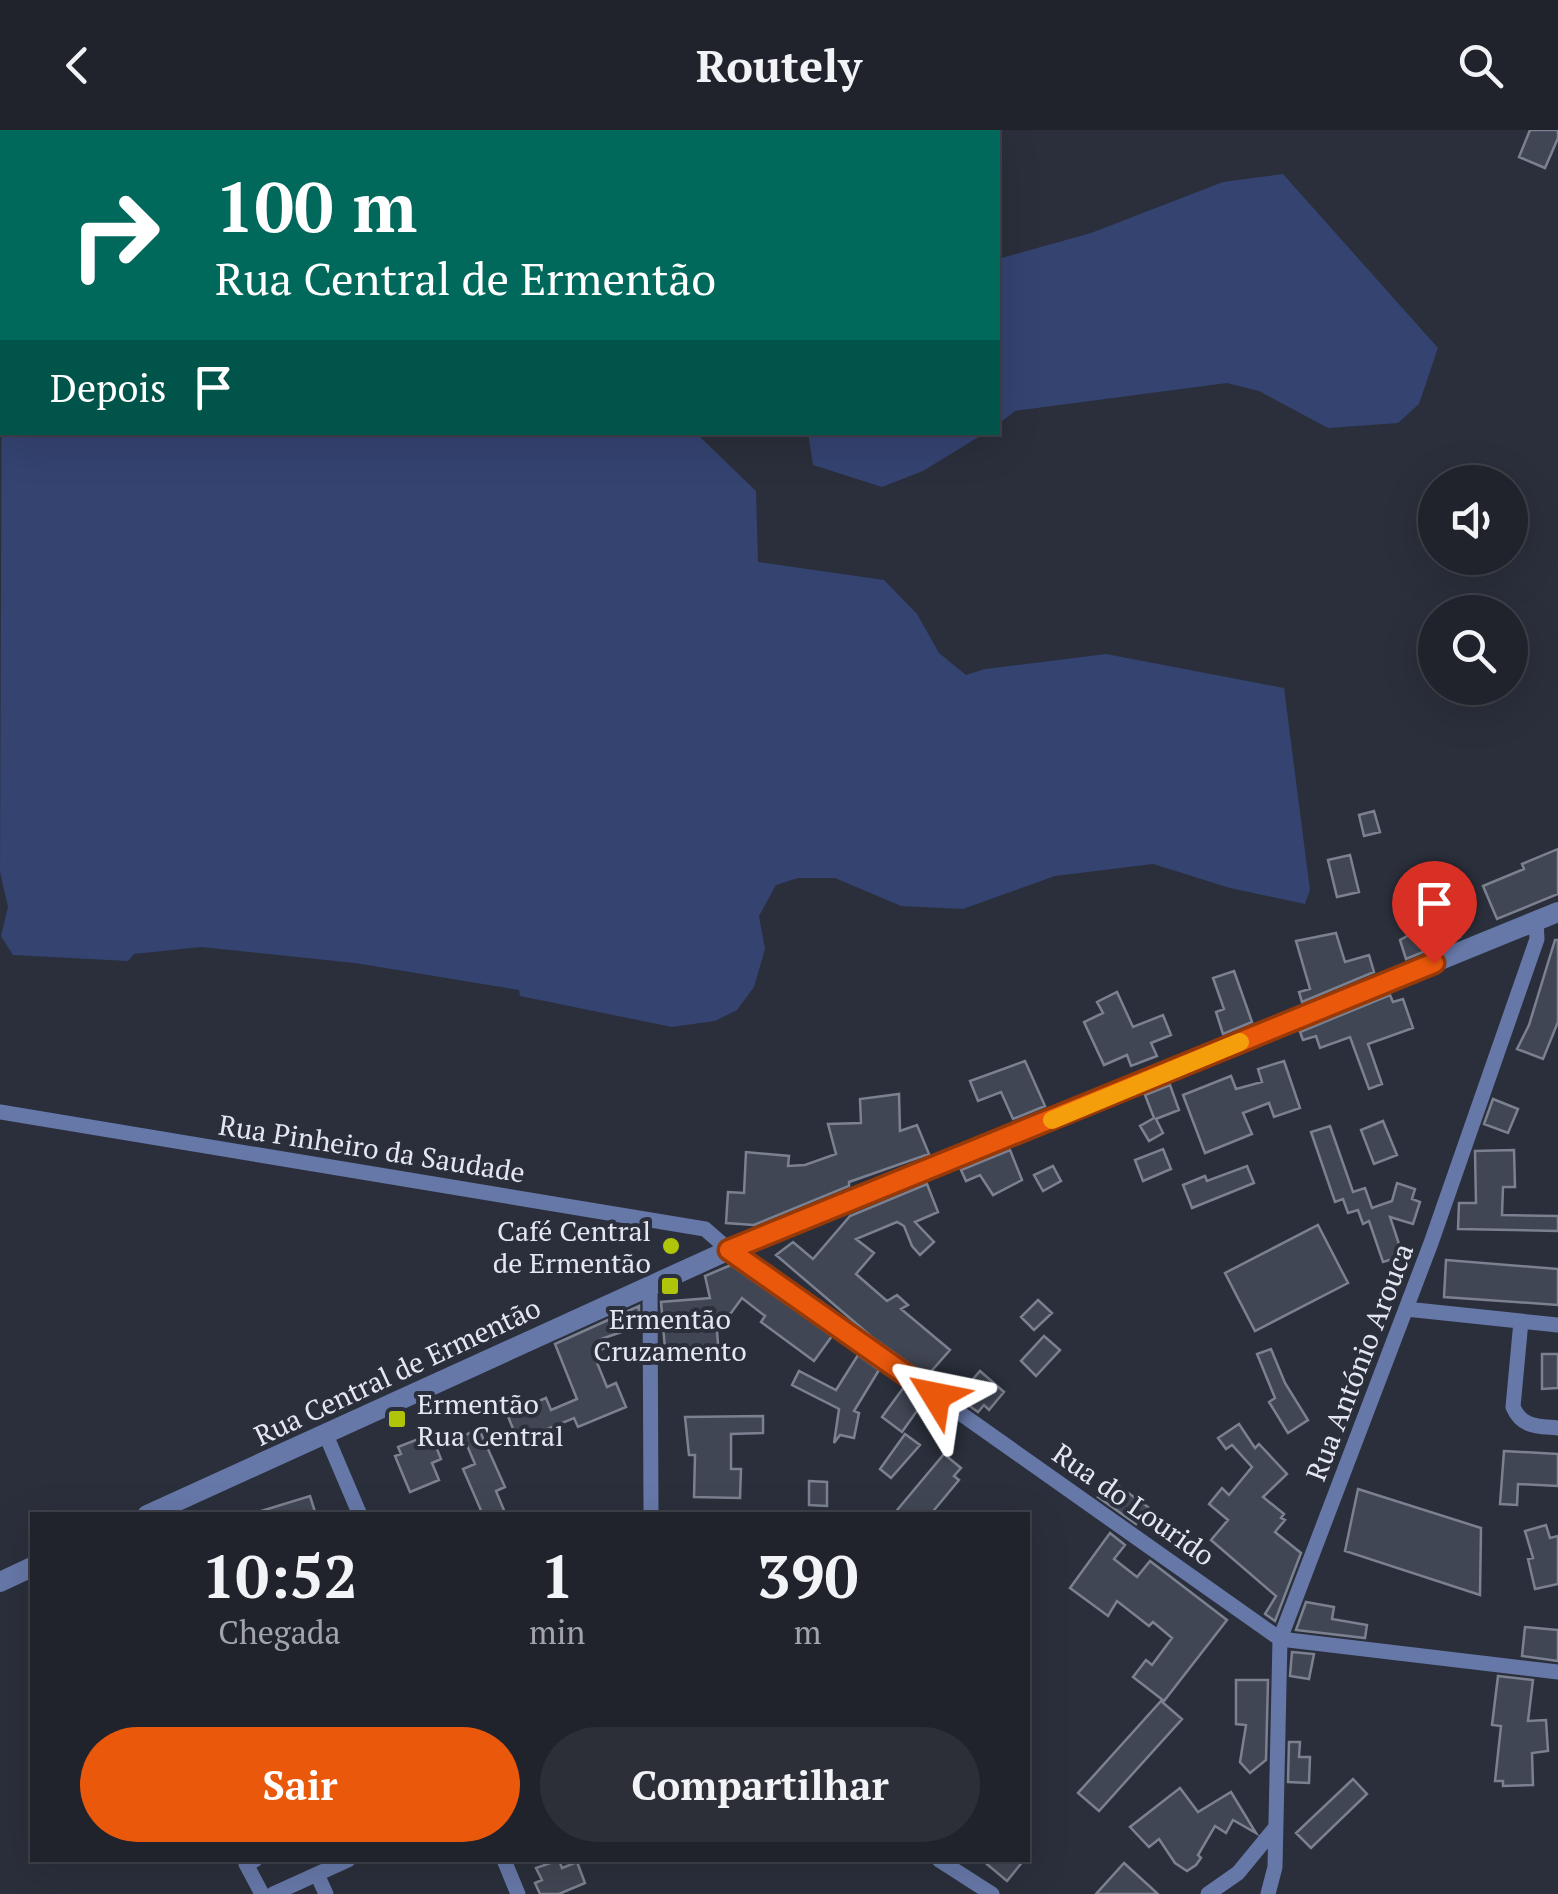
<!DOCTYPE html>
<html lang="pt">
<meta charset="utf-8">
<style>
:root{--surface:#20232c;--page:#2d2f38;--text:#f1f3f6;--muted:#a2a4a9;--line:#3d4048;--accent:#ea580c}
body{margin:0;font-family:"PT Serif",serif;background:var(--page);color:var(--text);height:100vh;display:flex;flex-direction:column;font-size:38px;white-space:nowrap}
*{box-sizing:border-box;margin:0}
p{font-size:32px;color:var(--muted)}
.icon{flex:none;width:55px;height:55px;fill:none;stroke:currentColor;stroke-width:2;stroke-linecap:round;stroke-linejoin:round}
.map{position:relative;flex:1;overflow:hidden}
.side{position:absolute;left:30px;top:1382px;width:1000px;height:350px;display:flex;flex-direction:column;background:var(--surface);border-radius:0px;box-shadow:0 10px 40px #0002,0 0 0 2px var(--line)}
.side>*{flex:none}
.top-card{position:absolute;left:0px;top:0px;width:1000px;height:305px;box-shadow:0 10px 40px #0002,0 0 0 2px var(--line);background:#00695c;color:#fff;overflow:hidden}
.fabs{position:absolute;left:1418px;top:335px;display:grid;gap:20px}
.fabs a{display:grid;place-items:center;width:110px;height:110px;border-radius:50%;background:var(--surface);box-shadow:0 10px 40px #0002,0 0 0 2px var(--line);font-size:50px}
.pin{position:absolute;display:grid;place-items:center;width:85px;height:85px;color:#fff;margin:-102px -42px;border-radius:50% 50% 50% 0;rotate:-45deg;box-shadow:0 0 10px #0007}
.pin .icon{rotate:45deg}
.me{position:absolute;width:110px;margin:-55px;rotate:305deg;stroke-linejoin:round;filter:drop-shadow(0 0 8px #0008)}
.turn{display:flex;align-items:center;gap:35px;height:210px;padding:0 50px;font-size:45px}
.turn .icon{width:130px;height:130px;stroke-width:2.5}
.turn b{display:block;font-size:70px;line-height:85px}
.then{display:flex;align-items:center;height:95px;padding:0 50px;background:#0003;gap:20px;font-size:38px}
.eta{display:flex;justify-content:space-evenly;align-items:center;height:170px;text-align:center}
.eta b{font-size:60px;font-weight:700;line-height:70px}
.action{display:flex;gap:20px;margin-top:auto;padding:20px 50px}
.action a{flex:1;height:115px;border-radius:60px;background:var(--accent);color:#fff;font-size:40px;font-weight:700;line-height:115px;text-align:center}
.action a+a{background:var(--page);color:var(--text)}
header{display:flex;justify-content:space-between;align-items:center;height:130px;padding:0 50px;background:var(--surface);font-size:45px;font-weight:700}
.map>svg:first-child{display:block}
.green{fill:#344370}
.building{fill:#414654;stroke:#7b8190;stroke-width:2.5}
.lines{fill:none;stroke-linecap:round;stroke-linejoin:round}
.minor{stroke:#6678a8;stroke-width:15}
.tertiary{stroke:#6678a8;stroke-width:20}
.route-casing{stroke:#983908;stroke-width:25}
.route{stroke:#ea580c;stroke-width:18}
.slow{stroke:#f59e0b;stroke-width:18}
.poi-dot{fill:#aec50a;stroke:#2a2f3b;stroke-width:4}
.labels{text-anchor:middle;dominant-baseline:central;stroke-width:8;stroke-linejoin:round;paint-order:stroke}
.street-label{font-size:28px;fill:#e4e7f0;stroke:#2a2f3b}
.poi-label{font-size:28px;fill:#e4e7f0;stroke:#2a2f3b;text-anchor:end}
</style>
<header><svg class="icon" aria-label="back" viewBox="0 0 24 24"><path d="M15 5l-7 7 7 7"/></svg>Routely<svg class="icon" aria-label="search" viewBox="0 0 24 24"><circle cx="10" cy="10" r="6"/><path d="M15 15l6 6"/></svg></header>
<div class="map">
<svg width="1558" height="1764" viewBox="0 0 1558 1764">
<rect width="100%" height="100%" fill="#2a2f3b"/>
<path class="green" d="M82 0H693V2H80Z
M1283 44 1438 218 1419 274 1398 293 1328 298 1259 261 1227 253 1015 281 998 294V129L1091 103 1223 52Z
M2 161V302L696 303 756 361 758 432 884 450 917 484 939 523 966 545 985 539 1106 524 1284 558 1310 760 1305 774 1230 758 1153 734 1055 746 963 779 901 776 835 748H798L776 755 759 786 765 819 754 857 737 880 715 891 672 897 520 866 519 860 355 833 201 817 134 824 128 831 13 825 1 806 8 777 0 742Z
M808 303V302L985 303 923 341 882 357 813 335Z"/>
<path class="building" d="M1530 0H1558V8L1545 38 1519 27Z
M1374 681 1380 702 1364 706 1359 685Z
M1558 719V764L1497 789 1483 756 1524 739 1522 734Z
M1350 725 1359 762 1337 767 1328 730Z
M1426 786 1430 797 1441 793 1444 799 1455 795 1460 807 1406 829 1400 810 1416 801 1412 791Z
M1336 803 1345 832 1369 825 1374 842 1302 872 1299 862 1310 859 1296 811Z
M1555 810H1558V892L1543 929 1517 919 1529 895Z
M1234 841 1252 892 1223 904 1216 882 1224 879 1213 848Z
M1117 862 1133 897 1163 885 1171 905 1151 913 1157 926 1131 936 1127 925 1104 935 1084 892 1103 883 1097 872Z
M1390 865 1393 872 1403 869 1413 898 1368 914 1382 954 1369 959 1350 907 1320 918 1316 906 1303 910 1300 902Z
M1025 931 1045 976 1013 989 1001 962 978 971 970 951Z
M1284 931 1300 978 1274 987 1269 973 1243 983 1252 1004 1205 1023 1183 965 1231 946 1236 959 1262 952 1258 939Z
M1170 955 1179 980 1156 989 1163 1003 1149 1011 1140 996 1154 988 1145 965Z
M899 964 900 1001 917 995 929 1024 849 1052V1056L754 1095 726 1093 728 1062 744 1063 746 1022 789 1026 788 1036 805 1035 836 1024 828 994 861 993 860 969Z
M1493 969 1518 979 1508 1003 1484 994Z
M1383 991 1397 1025 1374 1034 1361 1000Z
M1330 996 1353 1062 1365 1058 1372 1078 1392 1071 1397 1053 1415 1059 1412 1069 1420 1072 1413 1094 1390 1087 1403 1126 1383 1132 1369 1091 1363 1094 1358 1080 1348 1083 1343 1069 1335 1072 1311 1002Z
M1163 1019 1171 1039 1143 1051 1135 1030Z
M1010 1020 1022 1050 993 1065 980 1045 966 1051 961 1040Z
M1514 1020 1515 1057H1503L1502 1085 1558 1086V1101L1458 1099 1459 1073H1476L1475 1021Z
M1053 1036 1061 1051 1043 1061 1034 1045Z
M1247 1036 1254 1053 1192 1078 1183 1055 1205 1046 1207 1051Z
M927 1054 938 1082 915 1092 934 1112 920 1125 912 1116 904 1096 897 1092 856 1109 874 1123 856 1144 887 1171 897 1165 908 1175 901 1179 950 1220 927 1246 872 1207 776 1125 793 1112 813 1129 850 1086Z
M1318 1095 1348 1153 1255 1201 1225 1143Z
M1446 1130 1558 1139V1175L1444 1167Z
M731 1135 832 1206 814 1231 761 1192 765 1186 742 1168 731 1183 716 1187 718 1214 665 1219 661 1172 710 1168 705 1146Z
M1038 1170 1052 1183 1034 1200 1021 1187Z
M639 1176V1196L601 1209 605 1218 593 1223 607 1257 616 1253 626 1277 578 1297 574 1288 518 1311 507 1284 546 1268 551 1280 577 1269 555 1214Z
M1044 1206 1060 1220 1036 1246 1021 1231Z
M1271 1219 1285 1253 1308 1290 1288 1303 1269 1272 1275 1268 1257 1224Z
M1542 1224H1558V1258L1542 1259Z
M858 1225 879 1240 854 1281 859 1283 854 1308 840 1305 834 1313 839 1279 792 1255 799 1241 836 1260Z
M980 1241 1004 1262 989 1280 984 1275 978 1282 957 1267Z
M904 1257 924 1271 902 1302 882 1287Z
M763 1286V1303L731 1304V1339H741L740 1368 694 1367 695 1325H689L685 1287Z
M1239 1294 1255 1318 1259 1314 1287 1344 1263 1367 1284 1384 1281 1388 1285 1390 1275 1402 1301 1423 1275 1491 1265 1484 1276 1466 1211 1410 1228 1390 1209 1374 1222 1358 1229 1365 1252 1337 1232 1315 1226 1319 1218 1308Z
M479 1299 505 1357 496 1361 506 1385H483L463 1339 475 1334 463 1306Z
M431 1304 441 1329 432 1333 439 1350 410 1362 395 1326 401 1324 398 1317Z
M905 1304 920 1315 891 1348 880 1339Z
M1504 1321 1558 1324V1356L1518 1354 1517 1375 1500 1374Z
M944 1324 961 1338 954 1346 959 1350 930 1385H893Z
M1110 1350 1148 1377 1136 1394 1098 1367Z
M809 1351 827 1352V1376L809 1375Z
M1358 1359 1481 1398 1480 1465 1345 1421Z
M310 1366 316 1385H258V1382Z
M1546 1395 1550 1408 1558 1406V1454L1535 1459 1528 1429 1533 1428 1525 1401Z
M1110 1403 1125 1415 1114 1429 1137 1447 1150 1431 1227 1490 1164 1571 1133 1547 1146 1530 1152 1535 1172 1508 1153 1492 1149 1496 1117 1471 1108 1486 1070 1458Z
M1306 1472 1334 1477 1332 1489 1367 1495 1365 1508 1296 1500Z
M1525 1497 1558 1500V1531L1522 1526Z
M1292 1522 1314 1524 1309 1549 1290 1546Z
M1498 1546 1533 1550 1528 1591 1546 1590 1548 1621 1532 1623 1533 1655 1503 1656V1651H1495L1501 1596 1492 1595Z
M1236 1550H1268L1266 1630 1250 1643 1240 1632 1246 1595 1236 1594Z
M1161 1571 1182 1589 1099 1681 1078 1663Z
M1289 1612H1300L1299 1627H1310L1309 1653 1288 1652Z
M1353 1649 1367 1664 1311 1718 1296 1703Z
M1180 1658 1198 1682 1231 1662 1256 1703 1233 1690 1226 1703 1215 1696 1198 1725 1201 1728 1196 1735 1187 1741 1175 1733 1159 1709 1149 1717 1130 1697Z
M559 1730 562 1738 577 1732 585 1753 559 1764H540L535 1753 542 1750 536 1738Z
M982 1730H1024L1007 1751Z
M1124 1733 1158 1764H1096Z"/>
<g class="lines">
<path class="minor" d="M136 2 137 0
M0 189 2 186
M0 982 705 1099 729 1120 1280 1509 1558 1542
M650 1156 651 1385
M1406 1179 1558 1195
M1521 1191 1513 1277C1522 1298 1538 1296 1558 1298
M326 1305 360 1385
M255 1730 246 1734 262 1764
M504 1730 518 1764
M939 1730 992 1764
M317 1744 326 1764
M273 1764 348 1730
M1208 1764 1238 1743 1275 1698
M1268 1764 1275 1737 1280 1509 1431 1113 1537 809 1536 791"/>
<path class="tertiary" d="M147 1385 729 1120 1558 782
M0 1452 32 1437"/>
</g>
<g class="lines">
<defs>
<path id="route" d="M936 1266 729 1120 1434 833"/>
</defs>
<use href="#route" class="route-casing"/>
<use href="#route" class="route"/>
<path class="slow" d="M1052 990 1240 912"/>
</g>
<g class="poi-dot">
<circle cx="671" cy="1116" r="10"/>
<rect x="660" y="1146" width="20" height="20" rx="5"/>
<rect x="387" y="1279" width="20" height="20" rx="5"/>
</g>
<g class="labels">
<g class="street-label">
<text transform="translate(372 1018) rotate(9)">Rua Pinheiro da Saudade</text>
<text transform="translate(1359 1232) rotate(-69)">Rua António Arouca</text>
<text transform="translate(397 1241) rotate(-25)">Rua Central de Ermentão</text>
<text transform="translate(1134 1374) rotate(35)">Rua do Lourido</text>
</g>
<g class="poi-label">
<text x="651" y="1100">Café Central<tspan x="651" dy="32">de Ermentão</tspan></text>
<text x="670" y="1188" text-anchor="middle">Ermentão<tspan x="670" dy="32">Cruzamento</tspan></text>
<text x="417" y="1273" text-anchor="start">Ermentão<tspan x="417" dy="32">Rua Central</tspan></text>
</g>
</g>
</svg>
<div class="fabs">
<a><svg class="icon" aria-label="sound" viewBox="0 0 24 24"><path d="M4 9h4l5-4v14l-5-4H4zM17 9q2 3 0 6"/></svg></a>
<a><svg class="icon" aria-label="search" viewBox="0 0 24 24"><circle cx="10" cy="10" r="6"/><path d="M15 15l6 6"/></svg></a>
</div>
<div class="pin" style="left:1434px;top:833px;background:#d93025"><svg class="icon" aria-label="arrive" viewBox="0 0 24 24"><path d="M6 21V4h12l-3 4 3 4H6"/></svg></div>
<svg class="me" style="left:936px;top:1266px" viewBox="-20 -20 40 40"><path d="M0-17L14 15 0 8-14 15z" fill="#ea580c" stroke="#fff" stroke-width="4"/></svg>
<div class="top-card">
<div class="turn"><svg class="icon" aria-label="right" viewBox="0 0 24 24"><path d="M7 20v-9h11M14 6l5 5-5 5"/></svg><div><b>100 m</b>Rua Central de Ermentão</div></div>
<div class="then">Depois<svg class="icon" aria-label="arrive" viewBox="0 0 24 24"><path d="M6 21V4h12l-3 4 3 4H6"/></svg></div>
</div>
<section class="side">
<div class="eta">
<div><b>10:52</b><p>Chegada</p></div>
<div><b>1</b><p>min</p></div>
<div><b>390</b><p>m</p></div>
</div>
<div class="action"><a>Sair</a><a>Compartilhar</a></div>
</section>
</div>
